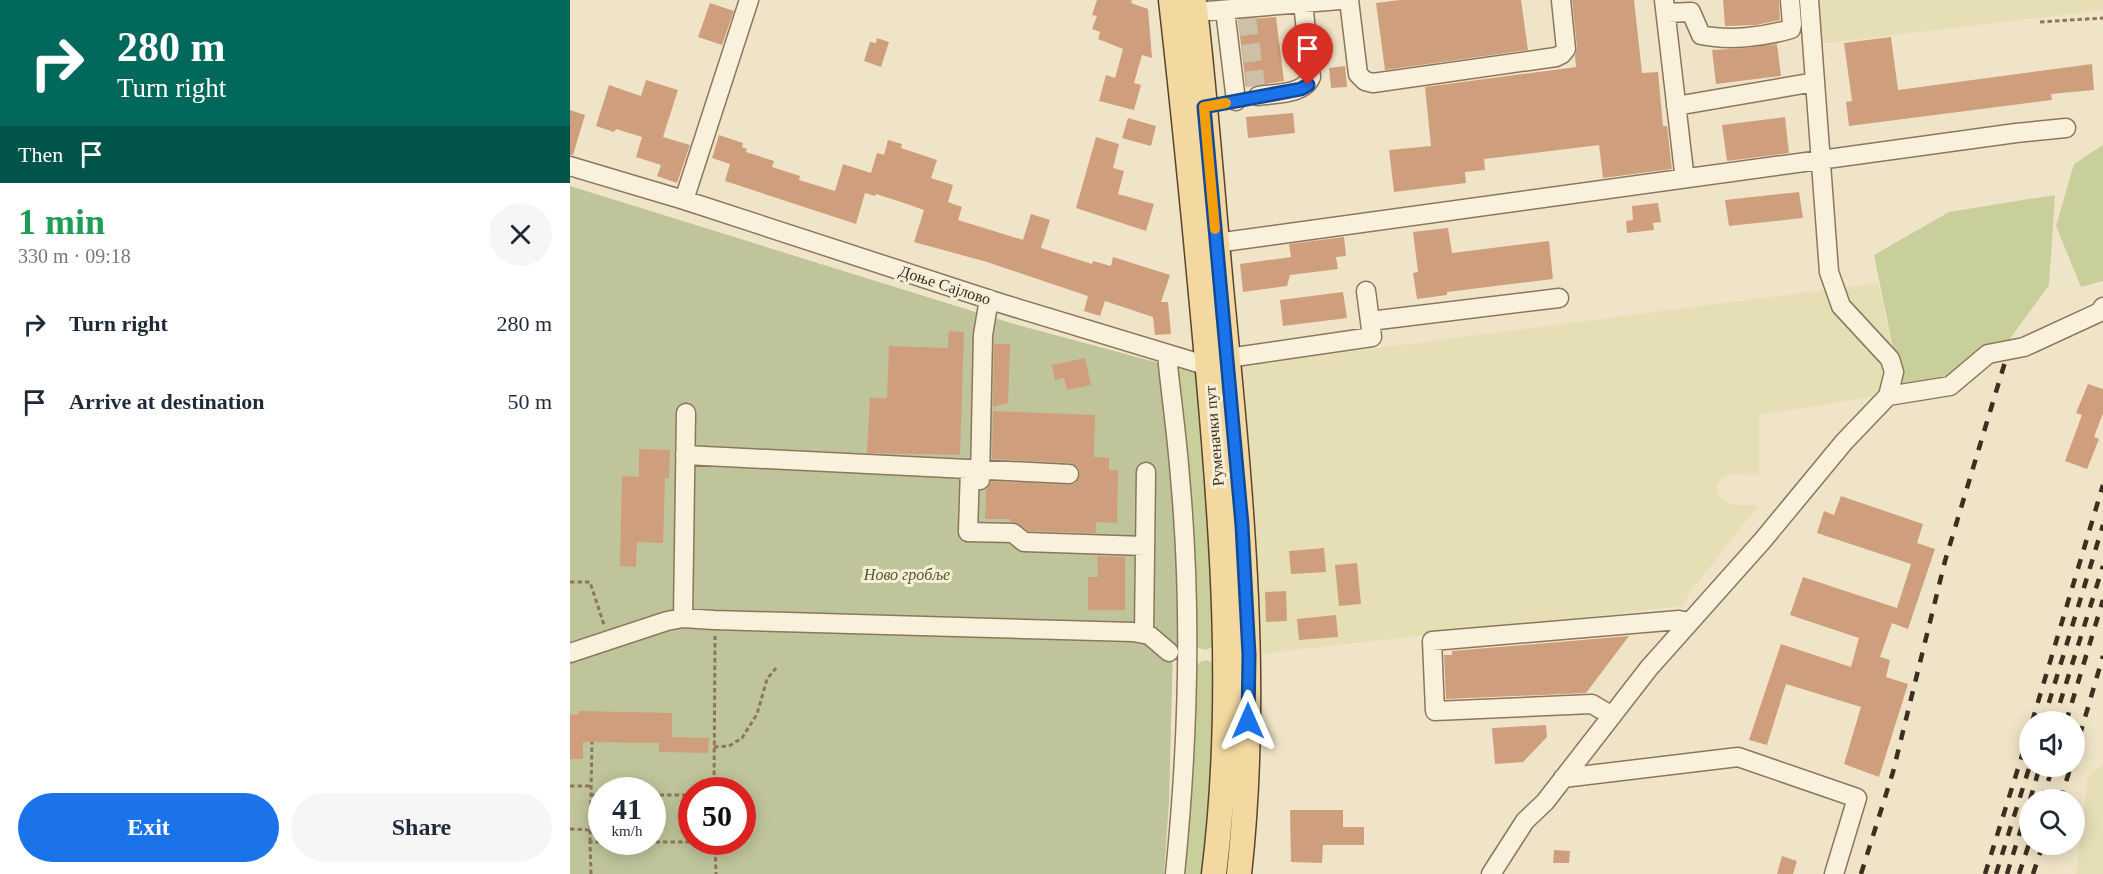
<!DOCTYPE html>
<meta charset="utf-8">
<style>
:root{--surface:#fff;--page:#f6f6f7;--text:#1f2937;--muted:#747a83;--accent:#1a73e8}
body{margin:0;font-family:Georgia,serif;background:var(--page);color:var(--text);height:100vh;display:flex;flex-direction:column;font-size:22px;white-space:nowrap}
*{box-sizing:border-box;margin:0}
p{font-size:20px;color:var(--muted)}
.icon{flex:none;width:33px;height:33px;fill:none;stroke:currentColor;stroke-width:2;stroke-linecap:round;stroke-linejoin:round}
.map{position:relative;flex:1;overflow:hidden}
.sheet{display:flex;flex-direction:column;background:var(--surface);width:570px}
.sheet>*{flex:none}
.top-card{background:#00695c;color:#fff;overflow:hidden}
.fabs{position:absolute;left:1449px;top:711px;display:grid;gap:12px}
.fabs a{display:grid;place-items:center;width:66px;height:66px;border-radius:50%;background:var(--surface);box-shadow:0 3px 15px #0003;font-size:30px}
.speed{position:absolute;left:18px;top:777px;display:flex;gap:12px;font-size:30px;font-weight:700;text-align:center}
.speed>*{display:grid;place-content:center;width:78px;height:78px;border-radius:50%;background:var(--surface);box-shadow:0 3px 15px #0003;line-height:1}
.speed small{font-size:15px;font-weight:400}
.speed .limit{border:9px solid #d22;background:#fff;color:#111}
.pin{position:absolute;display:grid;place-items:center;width:51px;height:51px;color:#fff;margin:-62px -26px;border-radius:50% 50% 50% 0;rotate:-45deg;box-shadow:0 0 6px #0007}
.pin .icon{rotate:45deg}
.me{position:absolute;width:66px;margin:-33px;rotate:0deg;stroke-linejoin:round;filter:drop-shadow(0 0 4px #0008)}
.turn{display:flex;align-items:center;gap:21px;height:126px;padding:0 18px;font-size:27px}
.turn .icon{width:78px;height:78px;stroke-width:2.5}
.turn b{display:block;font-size:42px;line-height:51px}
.then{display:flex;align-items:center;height:57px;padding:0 18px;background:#0003;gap:12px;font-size:22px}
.round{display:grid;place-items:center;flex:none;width:63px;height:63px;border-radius:32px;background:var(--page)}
.overview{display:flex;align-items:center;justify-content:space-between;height:102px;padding:0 18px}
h1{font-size:36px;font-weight:600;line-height:45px;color:#1e9e55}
.cta{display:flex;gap:12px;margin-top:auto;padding:12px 18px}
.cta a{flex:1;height:69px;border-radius:36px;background:var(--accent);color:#fff;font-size:24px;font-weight:600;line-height:69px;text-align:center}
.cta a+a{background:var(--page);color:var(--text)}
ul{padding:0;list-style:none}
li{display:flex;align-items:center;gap:18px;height:78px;padding:0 18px}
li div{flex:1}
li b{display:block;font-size:22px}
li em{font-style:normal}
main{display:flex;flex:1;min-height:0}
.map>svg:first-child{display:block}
.farmland{fill:#e6deb5}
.green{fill:#c9cf9b}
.cemetery{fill:#bfc49a;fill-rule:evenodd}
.building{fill:#cf9f7d}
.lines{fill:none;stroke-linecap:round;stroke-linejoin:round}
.minor-tunnel{stroke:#ccc0a6;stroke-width:18;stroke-dasharray:18 9;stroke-linecap:butt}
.minor-casing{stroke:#8d765c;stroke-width:21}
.major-casing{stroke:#5b4430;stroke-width:27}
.path{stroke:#8d765c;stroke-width:3;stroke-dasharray:4.5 3;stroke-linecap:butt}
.minor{stroke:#faf1dc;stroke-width:18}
.major{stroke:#f3d9a0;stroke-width:24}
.rail{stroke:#3d2e20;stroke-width:4.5;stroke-dasharray:10 10;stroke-linecap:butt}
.route-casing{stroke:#114b97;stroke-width:15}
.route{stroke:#1a73e8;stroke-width:10}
.slow{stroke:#f59e0b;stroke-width:10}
.labels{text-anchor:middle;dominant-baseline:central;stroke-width:6;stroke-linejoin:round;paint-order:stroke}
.street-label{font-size:16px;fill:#3d2e20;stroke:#f7eed8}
.park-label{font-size:16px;font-style:italic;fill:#4d5a26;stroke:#f7eed8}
</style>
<main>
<section class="sheet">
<div class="top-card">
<div class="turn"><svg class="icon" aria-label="right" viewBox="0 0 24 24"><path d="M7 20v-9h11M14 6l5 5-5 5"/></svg><div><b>280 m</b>Turn right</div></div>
<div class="then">Then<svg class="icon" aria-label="arrive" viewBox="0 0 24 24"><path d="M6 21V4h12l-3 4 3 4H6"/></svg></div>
</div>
<div class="overview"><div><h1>1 min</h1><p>330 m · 09:18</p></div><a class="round"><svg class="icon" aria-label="close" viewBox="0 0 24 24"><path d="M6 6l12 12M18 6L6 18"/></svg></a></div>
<ul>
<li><svg class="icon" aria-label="right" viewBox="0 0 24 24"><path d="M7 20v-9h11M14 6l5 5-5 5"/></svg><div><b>Turn right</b></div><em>280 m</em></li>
<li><svg class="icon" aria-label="arrive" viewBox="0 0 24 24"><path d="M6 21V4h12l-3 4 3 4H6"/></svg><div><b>Arrive at destination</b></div><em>50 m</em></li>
</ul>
<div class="cta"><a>Exit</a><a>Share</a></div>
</section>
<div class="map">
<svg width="1533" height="874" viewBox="0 0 1533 874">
<rect width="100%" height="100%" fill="#f0e4c8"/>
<path class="farmland" d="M1228 0H1533V10L1233 46Z
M1308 283 1332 392 1189 415V476L1163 474 1152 478 1146 485 1148 495 1155 502 1167 505H1189L1119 593 1113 606 690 654 687 569 670 366Z
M1533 765V874H1506L1518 776Z"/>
<path class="green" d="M1533 145V281L1511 287 1486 226 1504 164Z
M1485 195 1479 285 1439 340 1393 379 1332 392 1304 255 1379 212Z
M613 367 625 370 627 373 639 479 645 645 636 650 628 648 624 644 607 371Z
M637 660 646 665 636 874H614L617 850 625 668 630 662Z"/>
<path class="cemetery" d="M0 186 444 324 589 363 602 476 612 646 603 647 599 802 594 874H0ZM32 790H82V842H32ZM122 790H172V842H122Z"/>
<path class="building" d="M527 0H562L561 3 578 9 582 58 572 55 564 83 571 85 564 110 529 101 536 75 545 78 553 49 528 39 530 32 522 29 527 16 522 15Z
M830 0H951L958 50 815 70 806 3Z
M1002 0H1064L1072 73 1088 72 1093 126H1097L1102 169 1033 178 1029 145 914 159 915 170 895 172 896 183 824 192 819 150 861 146 855 87 1006 67 1005 56 1007 48Z
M1153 0H1209L1210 20 1186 25 1155 26Z
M140 3 164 11 152 45 128 37Z
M706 17 714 81 676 87 668 20Z
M1321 37 1328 90 1522 64 1524 90 1481 94 1482 100 1279 126 1276 102 1282 101 1274 43Z
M307 38 319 42 311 67 294 61 300 42 306 43Z
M1207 44 1211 76 1146 84 1142 50 1177 48Z
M775 66 777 87 761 88 759 68Z
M76 80 108 90 93 137 120 145 107 183 87 176 91 165 66 157 72 137 46 129 44 132 26 126 39 85 71 96Z
M0 110 15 115 3 155H0Z
M723 113 725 133 678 138 676 117Z
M1215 117 1219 153 1157 161 1152 125Z
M558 118 586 126 581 146 552 138Z
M149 135 173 143 172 147 177 149 176 152 204 161 202 167 230 176 229 180 265 191 273 164 301 173 307 153 314 155 318 140 332 144 331 148 367 160 361 178 383 185 378 202 392 207 388 220 453 240 461 214 480 220 471 248 522 264 523 261 541 266 543 257 600 275 591 302H598L601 334 585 335 583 317 535 301 530 316 514 311 518 296 417 262 344 242 354 210 328 201 306 194 305 196 295 193 286 224 155 181 160 164 142 158Z
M526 137 549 144 543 168 554 171 548 194 584 204 576 231 506 208Z
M1229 192 1233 218 1159 226 1155 200Z
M1088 203 1091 222 1083 223 1084 230 1057 233 1056 221 1063 220 1062 206Z
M878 228 882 253 979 241 983 279 877 292V295L847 299 843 273 848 272 843 232Z
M774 237 776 256 766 257 768 269 720 275 717 286 673 292 670 264 721 257 719 244Z
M773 292 777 318 713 326 710 300Z
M379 331 394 332 390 455 297 453 300 398H317L319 346 378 348Z
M424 344H440L438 403 423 407Z
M515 358 521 385 497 390 494 378 485 380 482 365Z
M1518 384 1533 389V413L1524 437 1529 439 1517 469 1495 461 1512 415 1506 413Z
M423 411 525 415 524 457 539 458V470H548L547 523 526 522V533L458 531 449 524 440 522V519H415L416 490 421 481 498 485 505 484 510 475 509 468 500 463 422 459Z
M69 449 100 450 99 478H95L93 543 67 542 66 567 50 566 52 476 69 477Z
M1271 496 1353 524 1347 543 1365 549 1338 629 1322 623 1310 657 1320 660 1316 677 1338 684 1309 777 1274 764 1291 707 1216 684 1197 745 1179 740 1211 644 1281 667 1289 638 1220 615 1233 577 1327 608 1341 564 1247 533 1254 511 1264 515Z
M754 548 756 572 721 574 719 551Z
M527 556 555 557V610H518V577H528Z
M787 563 791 604 769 606 765 565Z
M716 591 717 621 696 622 695 592Z
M766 615 768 637 729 640 727 619Z
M1059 636 1016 693 876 699 874 655H882V651Z
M9 711 102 713V737L139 738 138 753 89 752V743L13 742V759H0V714L8 715Z
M976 725 977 737 953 762 925 764 922 728Z
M720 810H773V827H794V845H753L752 863 721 862Z
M984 850 1000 851 999 863H983Z
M1212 856 1227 861 1223 874H1207Z"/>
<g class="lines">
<path class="minor-tunnel" d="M677 17 686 86"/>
<defs>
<path id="minor" d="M779 0 788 74 795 81 803 83 986 57 992 54 996 49 991 0
M1094 0 1114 172
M1239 0 1259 272 1271 306 1320 359 1324 372 1318 396
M655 10 666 101
M625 12 770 0
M1096 13 1121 12 1131 35C1159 41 1193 37 1221 29L1222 24 1220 0
M688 96C705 93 734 95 741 77L733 3
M1106 106 1245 82
M0 166 114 200 430 303 638 366
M114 200 179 0
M646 243 1446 133 1496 128
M800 321 989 298
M597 355C601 396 607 436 610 477 622 607 618 745 605 874
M658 358 802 337 796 291
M115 455 499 474
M400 469 398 532 443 533 454 542 575 546
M410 480 413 335 419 299
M113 618 116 413
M574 634 576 472
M0 653 97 621 113 618 144 620 563 632 579 635 599 652
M1042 716 1022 704 865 711 862 641 1109 620 1120 622
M993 778 1168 757 1287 798 1264 874
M921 874 955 821 975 802 1079 668 1193 540 1274 442 1318 396 1380 386 1418 354 1454 347 1530 312 1533 307"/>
<path id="major" d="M601 0C615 124 627 247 638 371 653 538 665 707 644 874
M624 0C636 102 643 205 653 308 671 496 690 685 669 874"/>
</defs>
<use href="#minor" class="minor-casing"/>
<use href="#major" class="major-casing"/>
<path class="path" d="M1470 22 1533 18
M0 582H20L34 625
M144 747 159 746 172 738 187 714 197 679 206 668
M0 786H21
M144 790 145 636
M21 795H32
M82 795H122
M0 829 20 830
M20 842 22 742
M145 842 146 874
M21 874 20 842H139"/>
<use href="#minor" class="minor"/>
<use href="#major" class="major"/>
<path class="rail" d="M1462 722 1533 485
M1473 722 1533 525
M1484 722 1533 566
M1496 722 1533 600
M1504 755 1533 656
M1460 800 1470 766
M1472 800 1483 766
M1490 800 1501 766
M1291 874 1323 772 1375 561 1435 362
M1415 874 1460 730
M1426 874 1460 765
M1437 874 1460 800
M1449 874 1460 841
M1463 874 1473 844"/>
</g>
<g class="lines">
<defs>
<path id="route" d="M678 721 679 655 672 525 634 107 731 89 738 85"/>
</defs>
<use href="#route" class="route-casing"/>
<use href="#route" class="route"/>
<path class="slow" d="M645 229 634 107 656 103"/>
</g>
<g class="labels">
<g class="street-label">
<text transform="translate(375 285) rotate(18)">Доње Сајлово</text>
<text transform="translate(644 436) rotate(-95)">Руменачки пут</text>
</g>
<g class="park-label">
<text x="337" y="574">Ново гробље</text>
</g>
</g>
</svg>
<div class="fabs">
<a><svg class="icon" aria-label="sound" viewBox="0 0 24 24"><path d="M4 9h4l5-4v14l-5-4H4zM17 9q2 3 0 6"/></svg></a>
<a><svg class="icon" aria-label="search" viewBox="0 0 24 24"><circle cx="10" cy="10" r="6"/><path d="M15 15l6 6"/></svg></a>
</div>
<div class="speed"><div>41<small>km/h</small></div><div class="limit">50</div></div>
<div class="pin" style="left:738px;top:85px;background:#d93025"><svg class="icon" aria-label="arrive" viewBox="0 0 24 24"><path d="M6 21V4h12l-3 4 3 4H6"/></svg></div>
<svg class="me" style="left:678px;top:721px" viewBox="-20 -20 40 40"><path d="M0-17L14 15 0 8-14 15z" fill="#1a73e8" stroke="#fff" stroke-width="4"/></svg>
</div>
</main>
